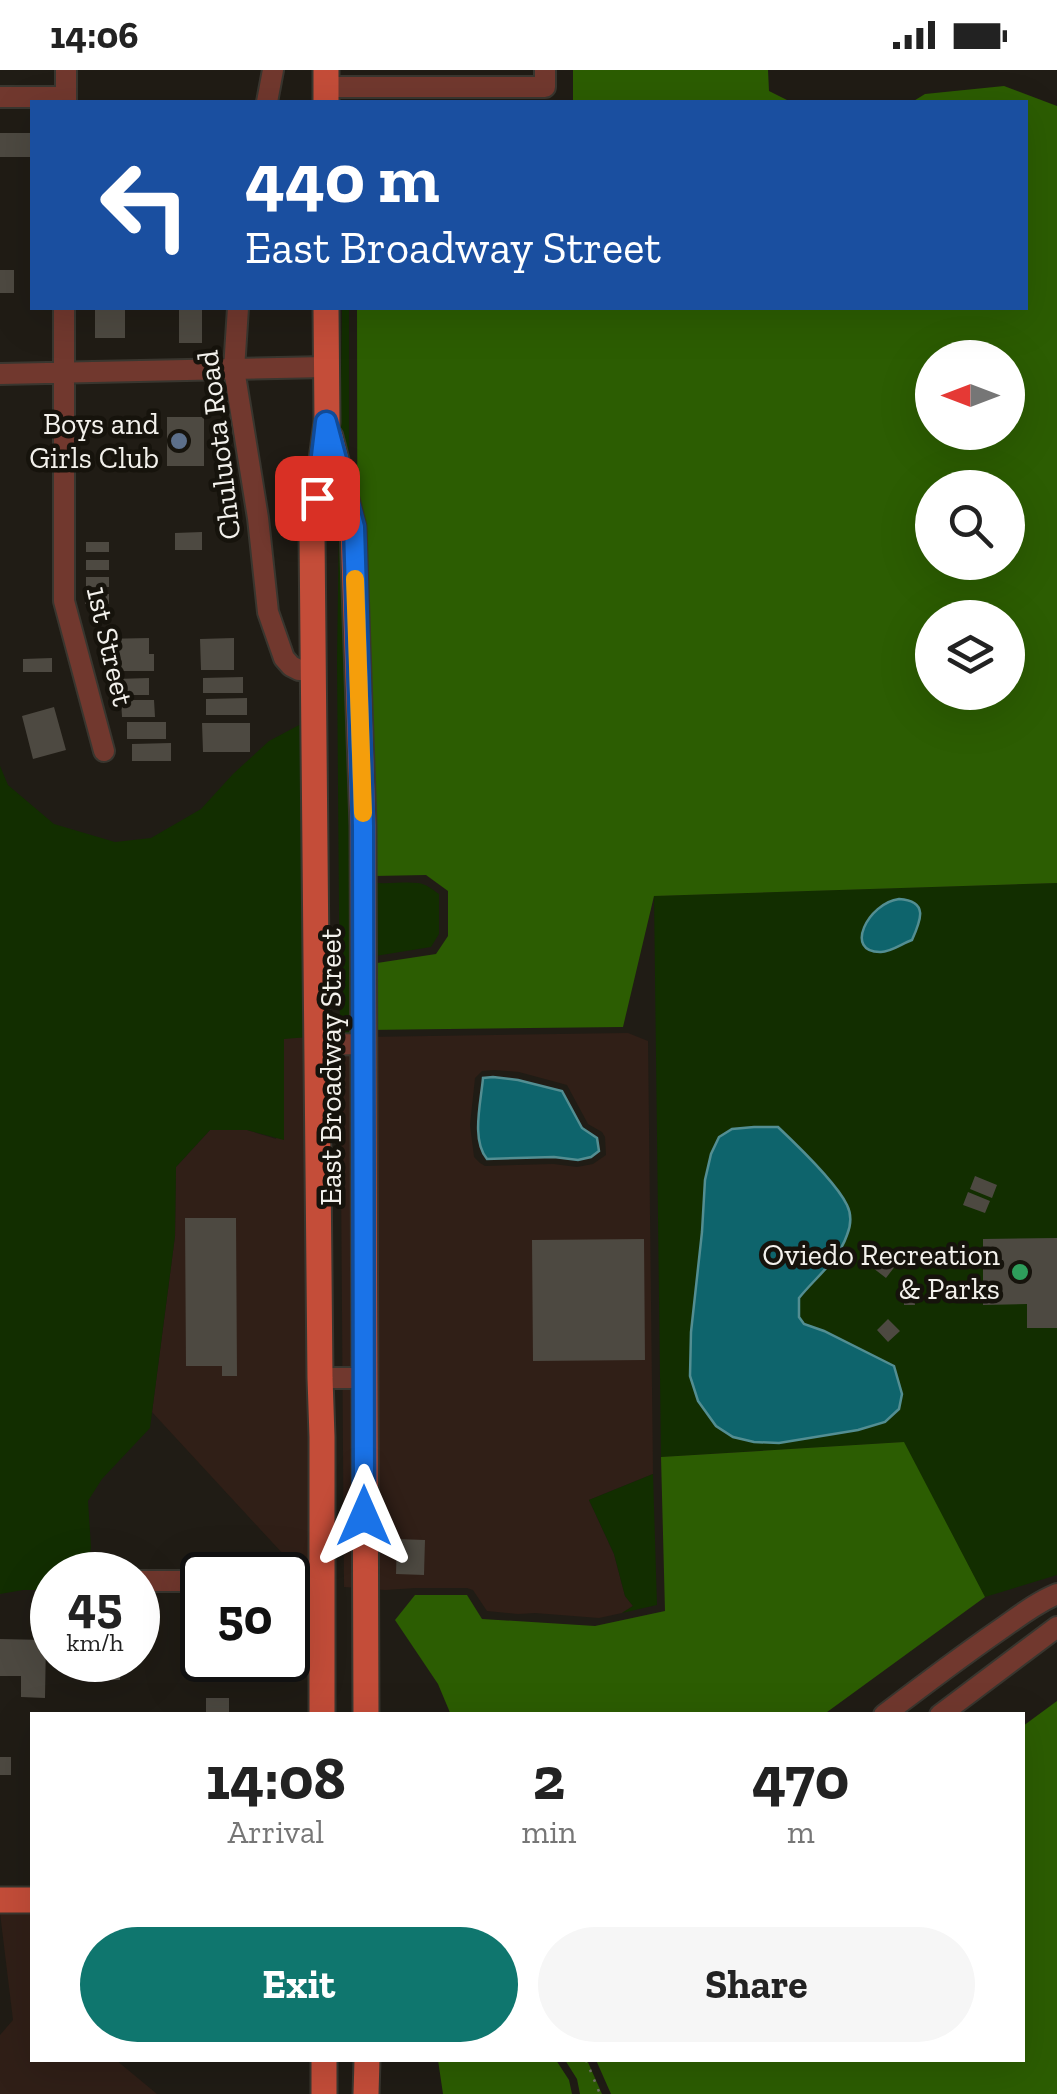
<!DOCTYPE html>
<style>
:root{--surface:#fff;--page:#f6f6f6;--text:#222;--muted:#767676;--accent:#0f766e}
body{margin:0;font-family:"Zilla Slab",serif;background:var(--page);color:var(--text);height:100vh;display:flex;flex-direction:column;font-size:38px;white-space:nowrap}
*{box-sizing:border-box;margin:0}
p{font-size:32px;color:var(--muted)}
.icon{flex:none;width:55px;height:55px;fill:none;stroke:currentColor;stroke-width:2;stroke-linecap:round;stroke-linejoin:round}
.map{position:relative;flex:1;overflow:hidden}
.side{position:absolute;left:30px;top:1642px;width:995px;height:350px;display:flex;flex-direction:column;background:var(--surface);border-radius:0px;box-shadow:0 10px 40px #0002}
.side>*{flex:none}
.banner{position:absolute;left:30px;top:30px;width:998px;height:210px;border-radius:0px;box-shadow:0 10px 40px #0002;background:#1a4fa0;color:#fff;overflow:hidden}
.needle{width:65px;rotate:270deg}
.tools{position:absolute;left:915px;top:270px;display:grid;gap:20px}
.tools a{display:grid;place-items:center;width:110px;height:110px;border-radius:50%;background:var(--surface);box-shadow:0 10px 40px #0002;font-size:50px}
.speed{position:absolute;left:30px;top:1482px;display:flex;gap:20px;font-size:50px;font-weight:700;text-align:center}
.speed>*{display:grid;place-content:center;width:130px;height:130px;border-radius:50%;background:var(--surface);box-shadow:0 10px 40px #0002;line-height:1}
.speed small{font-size:25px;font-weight:400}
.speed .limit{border:5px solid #111;border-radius:15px;background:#fff;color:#111}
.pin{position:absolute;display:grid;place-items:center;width:85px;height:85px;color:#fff;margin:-42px;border-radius:20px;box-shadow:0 5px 15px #0006}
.me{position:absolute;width:110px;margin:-55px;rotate:0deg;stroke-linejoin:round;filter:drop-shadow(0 0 8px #0008)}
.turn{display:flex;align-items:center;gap:35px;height:210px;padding:0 50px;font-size:45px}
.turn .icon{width:130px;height:130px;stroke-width:2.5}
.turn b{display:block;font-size:70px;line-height:85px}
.eta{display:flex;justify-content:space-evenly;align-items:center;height:170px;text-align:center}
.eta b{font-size:60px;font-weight:700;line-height:70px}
.action{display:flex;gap:20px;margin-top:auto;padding:20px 50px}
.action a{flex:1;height:115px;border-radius:60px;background:var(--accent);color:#fff;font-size:40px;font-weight:700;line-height:115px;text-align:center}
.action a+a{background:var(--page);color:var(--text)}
.status{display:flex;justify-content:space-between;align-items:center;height:70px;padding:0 50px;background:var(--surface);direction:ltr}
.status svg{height:28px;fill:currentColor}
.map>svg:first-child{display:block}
.commercial{fill:#301f17;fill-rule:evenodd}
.green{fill:#122e00}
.forest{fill:#2c5d02;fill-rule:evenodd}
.water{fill:#0e646c;stroke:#538e92;stroke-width:2.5}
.building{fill:#4d4941}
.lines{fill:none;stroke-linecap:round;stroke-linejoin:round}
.minor-casing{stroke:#39362f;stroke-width:24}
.major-casing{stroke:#39362f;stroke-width:29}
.path{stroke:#75726b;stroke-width:2.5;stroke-dasharray:2.5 8;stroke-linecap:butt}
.minor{stroke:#71382e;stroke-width:20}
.major{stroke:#c44d39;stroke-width:25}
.route-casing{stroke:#114b97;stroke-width:25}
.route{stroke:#1a73e8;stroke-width:18}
.slow{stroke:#f59e0b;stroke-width:18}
.service-dot{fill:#5c6f8a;stroke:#16130c;stroke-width:4}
.leisure-dot{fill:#2e9e5b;stroke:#16130c;stroke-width:4}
.labels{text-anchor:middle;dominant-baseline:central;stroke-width:9;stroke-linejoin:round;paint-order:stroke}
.poi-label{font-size:30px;fill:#f3f1ec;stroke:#16130c;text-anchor:end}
.street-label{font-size:30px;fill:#f3f1ec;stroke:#16130c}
</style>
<div class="status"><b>14:06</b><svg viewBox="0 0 49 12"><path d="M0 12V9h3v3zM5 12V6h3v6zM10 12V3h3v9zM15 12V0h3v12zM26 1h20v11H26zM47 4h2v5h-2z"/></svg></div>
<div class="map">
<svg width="1057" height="2024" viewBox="0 0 1057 2024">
<rect width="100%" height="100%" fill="#201c15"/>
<path class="commercial" d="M628 963 648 971 653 1404 589 1430 614 1484 625 1526 633 1536 622 1543 599 1548 535 1543 518 1544 487 1541 473 1520 467 1518H416L385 1520 344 1517 340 965 358 964 366 967ZM494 1000 519 1002 567 1015 588 1054 602 1062 605 1067 606 1085 593 1094 577 1097 553 1094 485 1096 480 1093 474 1087 470 1055 475 1008 482 1001Z
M321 966 324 1501H309L284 1485 152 1342 175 1166 176 1097 210 1060H247L276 1069 284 968Z
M0 1843H32V1990H116L157 2024H0V1965L13 1950Z"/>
<path class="green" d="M342 238H349V799C365 821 395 810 418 813 426 814 432 819 439 824V864L431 877 363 888 357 891 351 914 358 964 340 965 337 591Z
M318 645 321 966 284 969V1070L247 1060H210L176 1097 175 1166 150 1358 102 1409 88 1431 91 1477 87 1505H52V1520H23L0 1524V696L8 715 54 754 115 772 151 768 201 739 233 704 269 671Z
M1057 813V1505L985 1527 903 1372 661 1387 654 826Z
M653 1404 657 1535 622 1543 633 1536 625 1526 614 1484 589 1430Z"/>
<path class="forest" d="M573 0H768L769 21 791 32H573Z
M1004 16 1057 36V813L654 826 623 957 366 960 364 895 436 884 448 866V821L426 805 374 806 358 799 357 238H1025V32H912L925 24ZM932 288H1008V362H932ZM932 418H1008V492H932ZM932 548H1008V622H932Z
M904 1372 985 1527 823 1645H451L438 1614 395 1550 415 1525H467L482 1549 595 1556 665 1541 661 1387Z
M1057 1631V2024H611L596 1990H1022L1023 1656Z
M438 1990H556L569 2010 572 2024H443Z
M565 1990H587L602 2024H580L577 2009Z"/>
<path class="water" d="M899 829C929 831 921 850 912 870 903 873 891 882 881 882 843 883 868 833 899 829Z
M493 1007 518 1010 562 1021 582 1058 597 1068 599 1081 591 1087 578 1090 554 1087 487 1089C471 1070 481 1032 483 1008Z
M754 1057H778C797 1075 836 1112 847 1135 852 1145 851 1155 847 1165 838 1191 815 1208 799 1228V1247L804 1254 824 1261 894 1296 902 1324 899 1339 885 1352 858 1360 779 1373 754 1372 733 1367 716 1356 698 1331 690 1306 691 1262 702 1162 705 1110 711 1084 719 1067 732 1059Z"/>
<path class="building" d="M0 63H32V87H0Z
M0 200H14V223H0Z
M95 238H125V268H95Z
M179 238H202V273H179Z
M167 347H204V396H167Z
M202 462V480H175V463Z
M86 472H109V482H86Z
M86 490H109V500H86Z
M86 507H109V517H86Z
M85 524H109V534H85Z
M149 568V584H154V601H106V588H120V584H116V581H102V569Z
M234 568V600H201L200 569Z
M52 588V602H23V589Z
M243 607V623H203V608Z
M149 608V625H116V609Z
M247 628V645H206V629Z
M121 630H154L155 647H122Z
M54 637 66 680 33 689 22 646Z
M127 652H166V669H127Z
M202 653H250V682H203Z
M171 673V691H132V674Z
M975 1106 997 1115 992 1128 970 1119Z
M968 1122 990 1131 985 1143 963 1135Z
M185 1148H236L237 1306H222V1296H186Z
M1057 1168V1258H1027V1234L983 1235V1169Z
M644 1169 645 1290 533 1291 532 1170Z
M882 1185 896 1195 886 1208 873 1198Z
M904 1219H914L915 1235H904Z
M888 1249 900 1261 888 1272 877 1260Z
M397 1469 425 1470 424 1505 396 1504Z
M0 1569 46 1570 45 1628 21 1627V1606H0Z
M92 1590H120V1610H92Z
M206 1628H229V1645H206Z
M0 1687H11V1705H0Z"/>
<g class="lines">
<defs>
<path id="minor" d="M326 17H545V0
M0 27H66
M66 32V0
M267 32 273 0
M64 238V531L104 681
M238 238 234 299 258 448 268 542 284 588 291 596 299 600H313
M0 304 326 297
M316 975 363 974
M320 1308H365
M288 1510H322
M138 1511H202
M884 1645C922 1616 959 1588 998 1561 1017 1548 1035 1533 1057 1524
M940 1645 1057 1557"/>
<path id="major" d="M326 0V32
M330 367 353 457 363 756 366 1645
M322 1645V1367L320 1308 312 465 327 352 326 238
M0 1830H32
M324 1990V2024
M366 2024 367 1990"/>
</defs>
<use href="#minor" class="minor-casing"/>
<use href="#major" class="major-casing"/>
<path class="path" d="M586 1990 600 2024"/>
<use href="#minor" class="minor"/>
<use href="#major" class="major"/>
</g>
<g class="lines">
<defs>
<path id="route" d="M317 428 326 352 354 457 363 756 364 1446"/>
</defs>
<use href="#route" class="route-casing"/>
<use href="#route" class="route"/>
<path class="slow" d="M355 509 363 743"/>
</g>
<circle class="service-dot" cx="179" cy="371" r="10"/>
<circle class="leisure-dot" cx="1020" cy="1202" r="10"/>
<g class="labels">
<g class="poi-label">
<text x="159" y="354">Boys and<tspan x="159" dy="34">Girls Club</tspan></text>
<text x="1000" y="1185">Oviedo Recreation<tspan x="1000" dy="34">&amp; Parks</tspan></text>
</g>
<g class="street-label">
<text transform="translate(219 375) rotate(-97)">Chuluota Road</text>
<text transform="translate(110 576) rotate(77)">1st Street</text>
<text transform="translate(331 997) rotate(-90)">East Broadway Street</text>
</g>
</g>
</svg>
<div class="tools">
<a><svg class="needle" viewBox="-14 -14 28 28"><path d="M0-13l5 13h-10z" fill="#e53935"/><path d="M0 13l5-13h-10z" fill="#767676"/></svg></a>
<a><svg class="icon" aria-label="search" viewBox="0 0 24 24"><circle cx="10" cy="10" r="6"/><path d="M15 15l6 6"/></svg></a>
<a><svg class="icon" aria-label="layers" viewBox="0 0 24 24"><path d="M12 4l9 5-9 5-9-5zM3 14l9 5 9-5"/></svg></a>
</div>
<div class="speed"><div>45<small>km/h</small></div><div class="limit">50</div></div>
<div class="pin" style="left:317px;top:428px;background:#d93025"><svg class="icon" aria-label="arrive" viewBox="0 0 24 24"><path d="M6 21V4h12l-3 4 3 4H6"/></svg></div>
<svg class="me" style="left:364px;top:1446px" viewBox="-20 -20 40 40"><path d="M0-17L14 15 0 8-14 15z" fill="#1a73e8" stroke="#fff" stroke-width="4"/></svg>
<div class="banner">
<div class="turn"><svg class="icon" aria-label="left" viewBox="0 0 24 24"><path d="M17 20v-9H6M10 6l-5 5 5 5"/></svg><div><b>440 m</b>East Broadway Street</div></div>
</div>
<section class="side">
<div class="eta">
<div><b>14:08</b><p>Arrival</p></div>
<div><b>2</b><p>min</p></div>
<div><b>470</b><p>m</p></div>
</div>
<div class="action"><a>Exit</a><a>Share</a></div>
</section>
</div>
